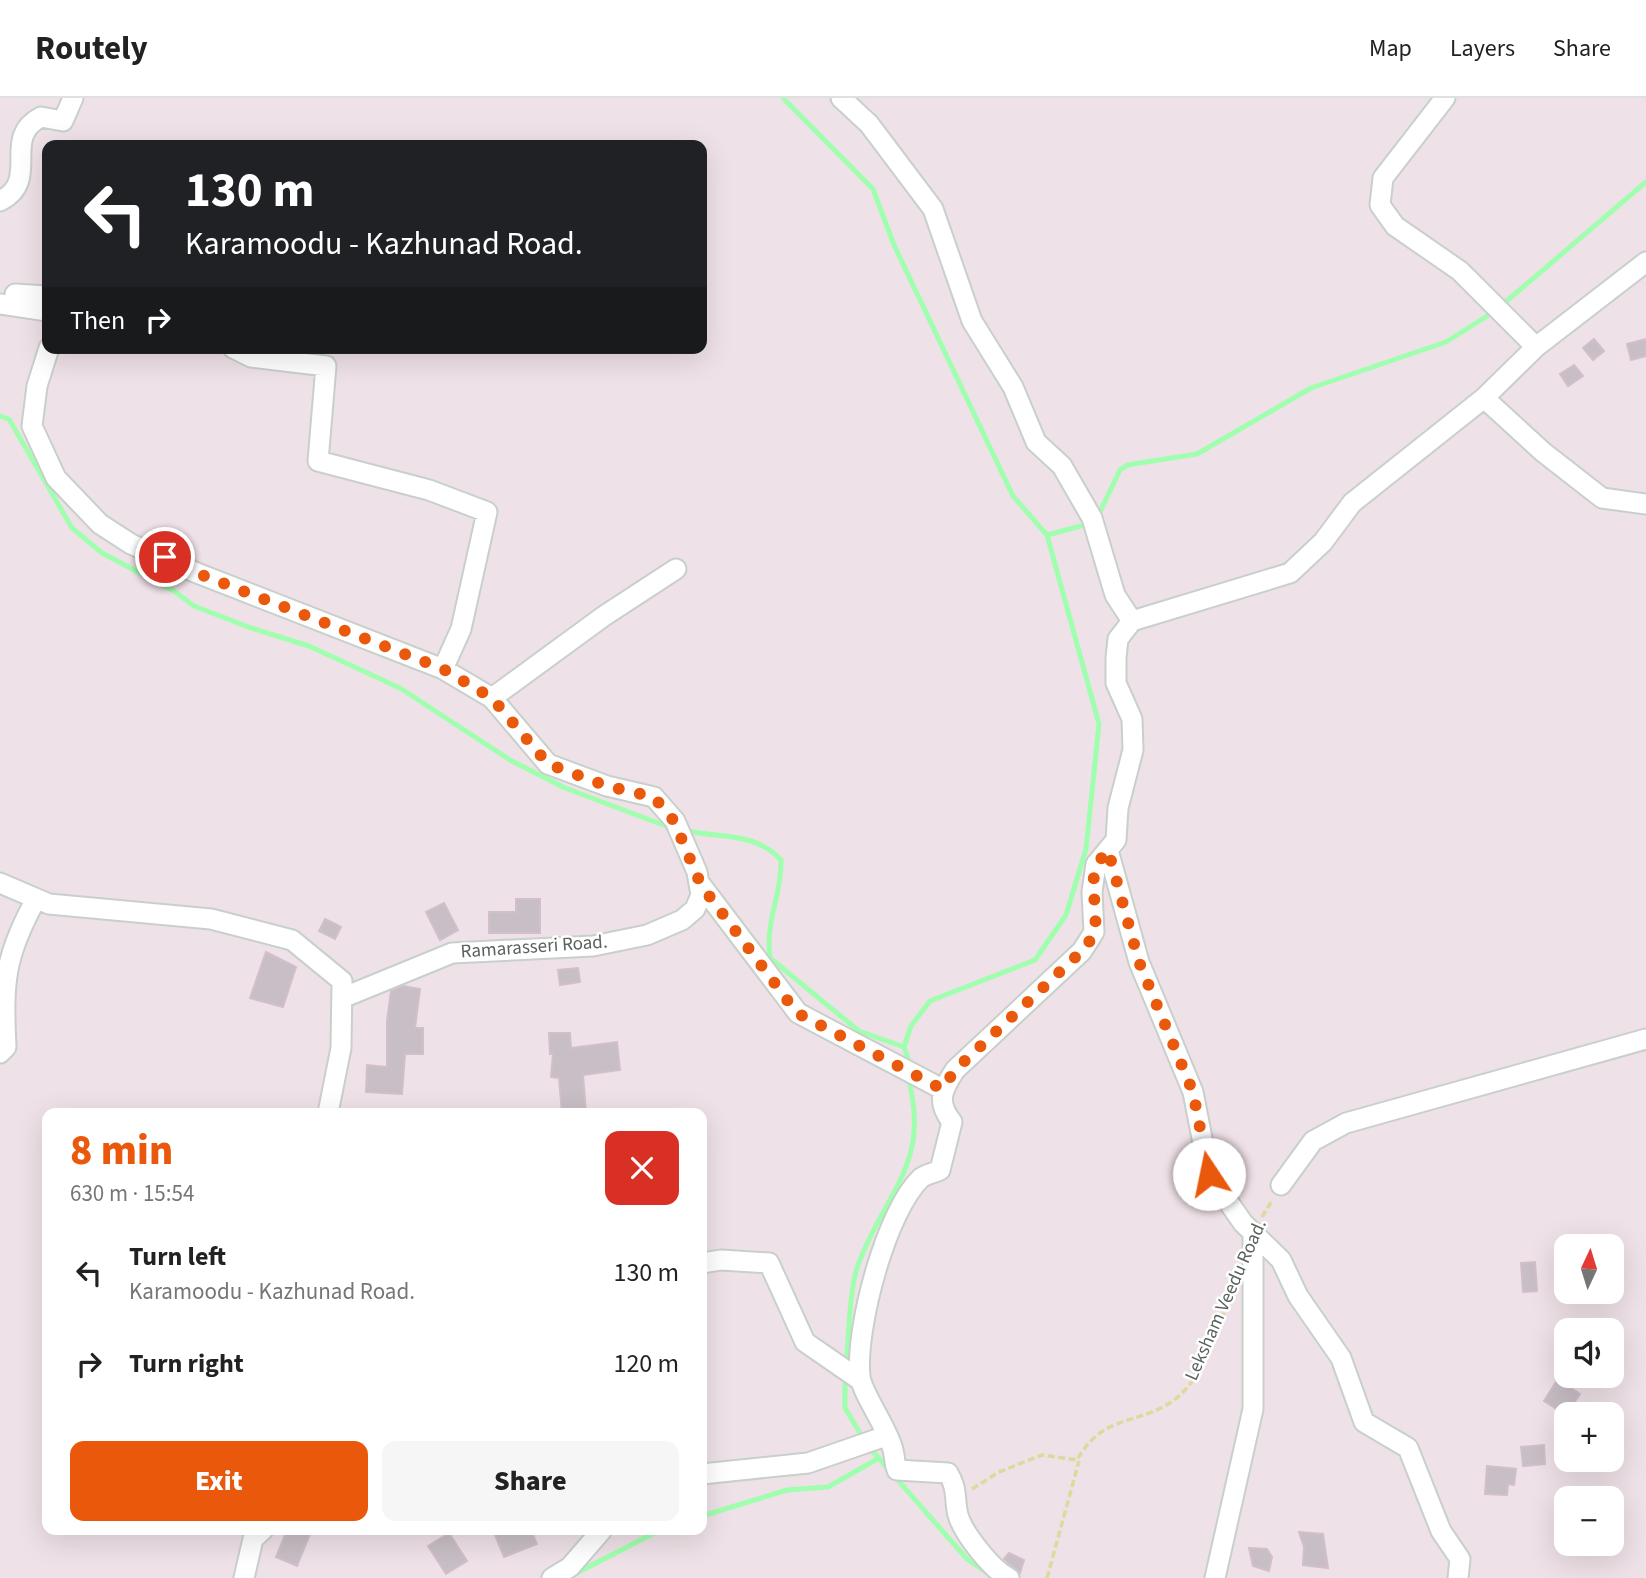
<!DOCTYPE html>
<meta charset="utf-8">
<style>
:root{--surface:#fff;--page:#f6f6f6;--text:#222;--muted:#767676;--line:#e0e0e0;--accent:#ea580c}
body{margin:0;font-family:"Source Sans 3",sans-serif;background:var(--page);color:var(--text);height:100vh;display:flex;flex-direction:column;font-size:26px;white-space:nowrap}
*{box-sizing:border-box;margin:0}
p{font-size:23px;color:var(--muted)}
.icon{flex:none;width:38px;height:38px;fill:none;stroke:currentColor;stroke-width:2;stroke-linecap:round;stroke-linejoin:round}
.map{position:relative;flex:1;overflow:hidden}
.drawer{position:absolute;left:42px;top:1010px;width:665px;height:427px;display:flex;flex-direction:column;background:var(--surface);border-radius:14px;box-shadow:0 7px 28px #0002}
.drawer>*{flex:none}
.guide{position:absolute;left:42px;top:42px;width:665px;height:214px;border-radius:14px;box-shadow:0 7px 28px #0002;background:#202124;color:#fff;overflow:hidden}
.needle{width:46px;rotate:4deg}
.buttons{position:absolute;left:1554px;top:1136px;display:grid;gap:14px}
.buttons a{display:grid;place-items:center;width:70px;height:70px;border-radius:14px;background:var(--surface);box-shadow:0 7px 28px #0002;font-size:35px}
.pin{position:absolute;display:grid;place-items:center;width:60px;height:60px;color:#fff;margin:-30px;border:4px solid #fff;border-radius:50%;box-shadow:0 2px 7px #0007}
.me{position:absolute;width:77px;margin:-38px;rotate:349deg;stroke-linejoin:round;filter:drop-shadow(0 0 5px #0008)}
.turn{display:flex;align-items:center;gap:24px;height:147px;padding:0 28px;font-size:32px}
.turn .icon{width:91px;height:91px;stroke-width:2.5}
.turn b{display:block;font-size:49px;line-height:60px}
.then{display:flex;align-items:center;height:66px;padding:0 28px;background:#0003;gap:14px;font-size:26px}
.round{display:grid;place-items:center;flex:none;width:74px;height:74px;border-radius:14px;background:var(--page)}
.headline{display:flex;align-items:center;justify-content:space-between;height:119px;padding:0 28px}
h1{font-size:42px;font-weight:800;line-height:52px;color:var(--accent)}
.action{display:flex;gap:14px;margin-top:auto;padding:14px 28px}
.action a{flex:1;height:80px;border-radius:14px;background:var(--accent);color:#fff;font-size:28px;font-weight:800;line-height:80px;text-align:center}
.action a+a{background:var(--page);color:var(--text)}
ul{padding:0;list-style:none}
li{display:flex;align-items:center;gap:21px;height:91px;padding:0 28px}
li div{flex:1}
li b{display:block;font-size:26px}
li em{font-style:normal}
header{display:flex;align-items:center;gap:42px;box-sizing:border-box;height:98px;padding:0 35px;background:var(--surface);border-bottom:2px solid var(--line)}
header strong{font-size:33px}
nav{display:flex;gap:38px;margin-inline-start:auto;font-size:24px}
.map>svg:first-child{display:block}
.lines{fill:none;stroke-linecap:round;stroke-linejoin:round}
.stream{stroke:#a0ffae;stroke-width:5}
.building{fill:#c8bec5;stroke:#d3becb;stroke-width:2}
.minor-casing{stroke:#c8d0cb;stroke-width:23}
.path{stroke:#dcda9c;stroke-width:3.5;stroke-dasharray:7 3.5;stroke-linecap:butt}
.minor{stroke:#fff;stroke-width:19}
.route{stroke:#ea580c;stroke-width:12;stroke-dasharray:0 21.6}
.labels{text-anchor:middle;dominant-baseline:central;stroke-width:5;stroke-linejoin:round;paint-order:stroke}
.street-label{font-size:19px;fill:#59635c;stroke:#fff}
</style>
<header>
<strong>Routely</strong>
<nav><a>Map</a><a>Layers</a><a>Share</a></nav>
</header>
<div class="map">
<svg width="1646" height="1480" viewBox="0 0 1646 1480">
<rect width="100%" height="100%" fill="#eee1e7"/>
<g class="lines">
<path class="stream" d="M783 0 873 91 894 147 1013 398 1047 437 1099 626 1086 751 1066 817 1035 862 930 903 911 928 904 949 910 966
M1502 207 1646 84
M0 318 9 321 72 430 102 455 174 493 194 508 251 530 309 548 400 590 510 662 565 690 674 731
M1098 418 1120 372 1127 367 1197 356 1311 290 1446 244 1495 213
M1047 437 1088 426
M684 732C718 741 755 733 781 762 782 798 765 821 770 860L859 933 904 949
M846 1268C849 1240 849 1192 858 1167 883 1098 929 1068 910 988
M845 1278V1310L863 1340
M868 1348 967 1461 989 1476
M702 1418 787 1392 828 1389 879 1360
M573 1477 660 1432"/>
</g>
<path class="building" d="M1594 241 1604 253 1593 262 1583 250Z
M1646 241V258L1631 262 1627 246Z
M1574 267 1583 278 1568 288 1560 276Z
M516 801H540V835H489V814H516Z
M444 805 458 832 440 842 426 814Z
M325 821 341 829 335 841 319 833Z
M266 854 296 869 283 909 250 900Z
M578 870 580 884 560 887 558 872Z
M403 888 420 891 415 930H423V956H405L402 996 366 994 367 967 387 969V923L391 893Z
M549 935H570L571 950 617 944 620 972 583 977 586 1015H562L559 980 551 979 553 956H550Z
M1535 1164 1537 1193 1523 1194 1521 1165Z
M1558 1281 1580 1296 1566 1317 1544 1303Z
M1544 1347 1545 1366 1523 1368 1521 1349Z
M1487 1368 1516 1371 1514 1387 1508 1386 1507 1397 1485 1396Z
M287 1432 310 1436 297 1468 276 1459Z
M493 1432H531L537 1446 504 1459Z
M1299 1434 1323 1436 1328 1470 1303 1467 1304 1449Z
M449 1435 467 1463 446 1476 428 1448Z
M1249 1450 1267 1451 1272 1459 1269 1473 1253 1468Z
M1009 1455 1024 1462 1020 1475 1004 1461Z"/>
<g class="lines">
<defs>
<path id="minor" d="M841 0 869 26 933 111 972 223 1013 289 1036 344 1062 368 1092 420 1115 497 1132 523
M1445 0 1383 80 1380 107 1395 128 1460 173 1536 249 1646 164
M0 103C42 82 0 40 41 19L63 23 73 0
M15 196 47 198
M0 206 47 213
M49 250 37 288 32 328 56 380 100 426 131 446 197 475 443 571 492 600 548 666 607 688 654 699 675 723 697 774 701 797 695 811 682 822 647 837 593 848 452 855 342 900
M233 250 251 259 326 268 318 363 429 392 487 414 461 531 443 571
M1484 300 1543 354 1602 400 1646 406
M1132 523 1290 475 1323 444 1352 405 1484 300 1536 249
M492 600 604 518 676 471
M1108 752 1139 864 1193 994 1209 1076 1243 1125 1281 1162 1298 1198 1341 1260 1364 1324 1408 1350 1441 1433 1460 1461 1458 1480
M0 785 49 806 211 821 292 842 342 883 341 950 328 1015
M701 787 798 915 942 991
M0 955 6 949C3 884 4 859 36 801
M1281 1087 1313 1043 1346 1025 1646 941
M702 1165 721 1162 769 1165 805 1244 860 1282
M702 1376 808 1365 886 1338
M244 1480 253 1441 263 1432
M552 1480 570 1469 602 1432
M1009 1480C992 1472 963 1435 958 1417 954 1401 958 1391 948 1375L897 1372C894 1364 895 1359 893 1352 889 1332 861 1294 860 1278 855 1231 886 1113 921 1080 926 1076 934 1075 940 1072L952 1024C936 1004 942 992 955 972L1082 853 1094 834 1092 794 1096 766 1116 742 1118 710 1133 652 1132 621 1116 585V560L1118 541 1132 523
M1215 1480 1253 1311V1134"/>
</defs>
<use href="#minor" class="minor-casing"/>
<path class="path" d="M1262 1119 1273 1101
M972 1391 999 1374 1042 1357 1077 1362C1105 1312 1143 1329 1179 1298 1208 1272 1220 1222 1234 1187
M1047 1480 1079 1363"/>
<use href="#minor" class="minor"/>
</g>
<g class="lines">
<path class="route" d="M165 459 197 475 443 571 492 600 548 666 607 688 654 699 674 723 701 787 797 915 942 991 955 972 1082 853C1086 848 1093 840 1094 834 1101 802 1081 781 1108 752L1139 864 1193 994 1209 1076"/>
</g>
<g class="labels">
<g class="street-label">
<text transform="translate(534 849) rotate(-4)">Ramarasseri Road.</text>
<text transform="translate(1226 1202) rotate(-66)">Leksham Veedu Road.</text>
</g>
</g>
</svg>
<div class="buttons">
<a><svg class="needle" viewBox="-14 -14 28 28"><path d="M0-13l5 13h-10z" fill="#e53935"/><path d="M0 13l5-13h-10z" fill="#767676"/></svg></a>
<a><svg class="icon" aria-label="sound" viewBox="0 0 24 24"><path d="M4 9h4l5-4v14l-5-4H4zM17 9q2 3 0 6"/></svg></a>
<a>+</a>
<a>−</a>
</div>
<div class="pin" style="left:165px;top:459px;background:#d93025"><svg class="icon" aria-label="arrive" viewBox="0 0 24 24"><path d="M6 21V4h12l-3 4 3 4H6"/></svg></div>
<svg class="me" style="left:1209px;top:1076px" viewBox="-20 -20 40 40"><circle r="19" fill="#fff"/><path d="M0-13L10 11 0 6-10 11z" fill="#ea580c"/></svg>
<div class="guide">
<div class="turn"><svg class="icon" aria-label="left" viewBox="0 0 24 24"><path d="M17 20v-9H6M10 6l-5 5 5 5"/></svg><div><b>130 m</b>Karamoodu - Kazhunad Road.</div></div>
<div class="then">Then<svg class="icon" aria-label="right" viewBox="0 0 24 24"><path d="M7 20v-9h11M14 6l5 5-5 5"/></svg></div>
</div>
<section class="drawer">
<div class="headline"><div><h1>8 min</h1><p>630 m · 15:54</p></div><a class="round" style="background:#d93025;color:#fff"><svg class="icon" aria-label="close" viewBox="0 0 24 24"><path d="M6 6l12 12M18 6L6 18"/></svg></a></div>
<ul>
<li><svg class="icon" aria-label="left" viewBox="0 0 24 24"><path d="M17 20v-9H6M10 6l-5 5 5 5"/></svg><div><b>Turn left</b><p>Karamoodu - Kazhunad Road.</p></div><em>130 m</em></li>
<li><svg class="icon" aria-label="right" viewBox="0 0 24 24"><path d="M7 20v-9h11M14 6l5 5-5 5"/></svg><div><b>Turn right</b></div><em>120 m</em></li>
</ul>
<div class="action"><a>Exit</a><a>Share</a></div>
</section>
</div>
